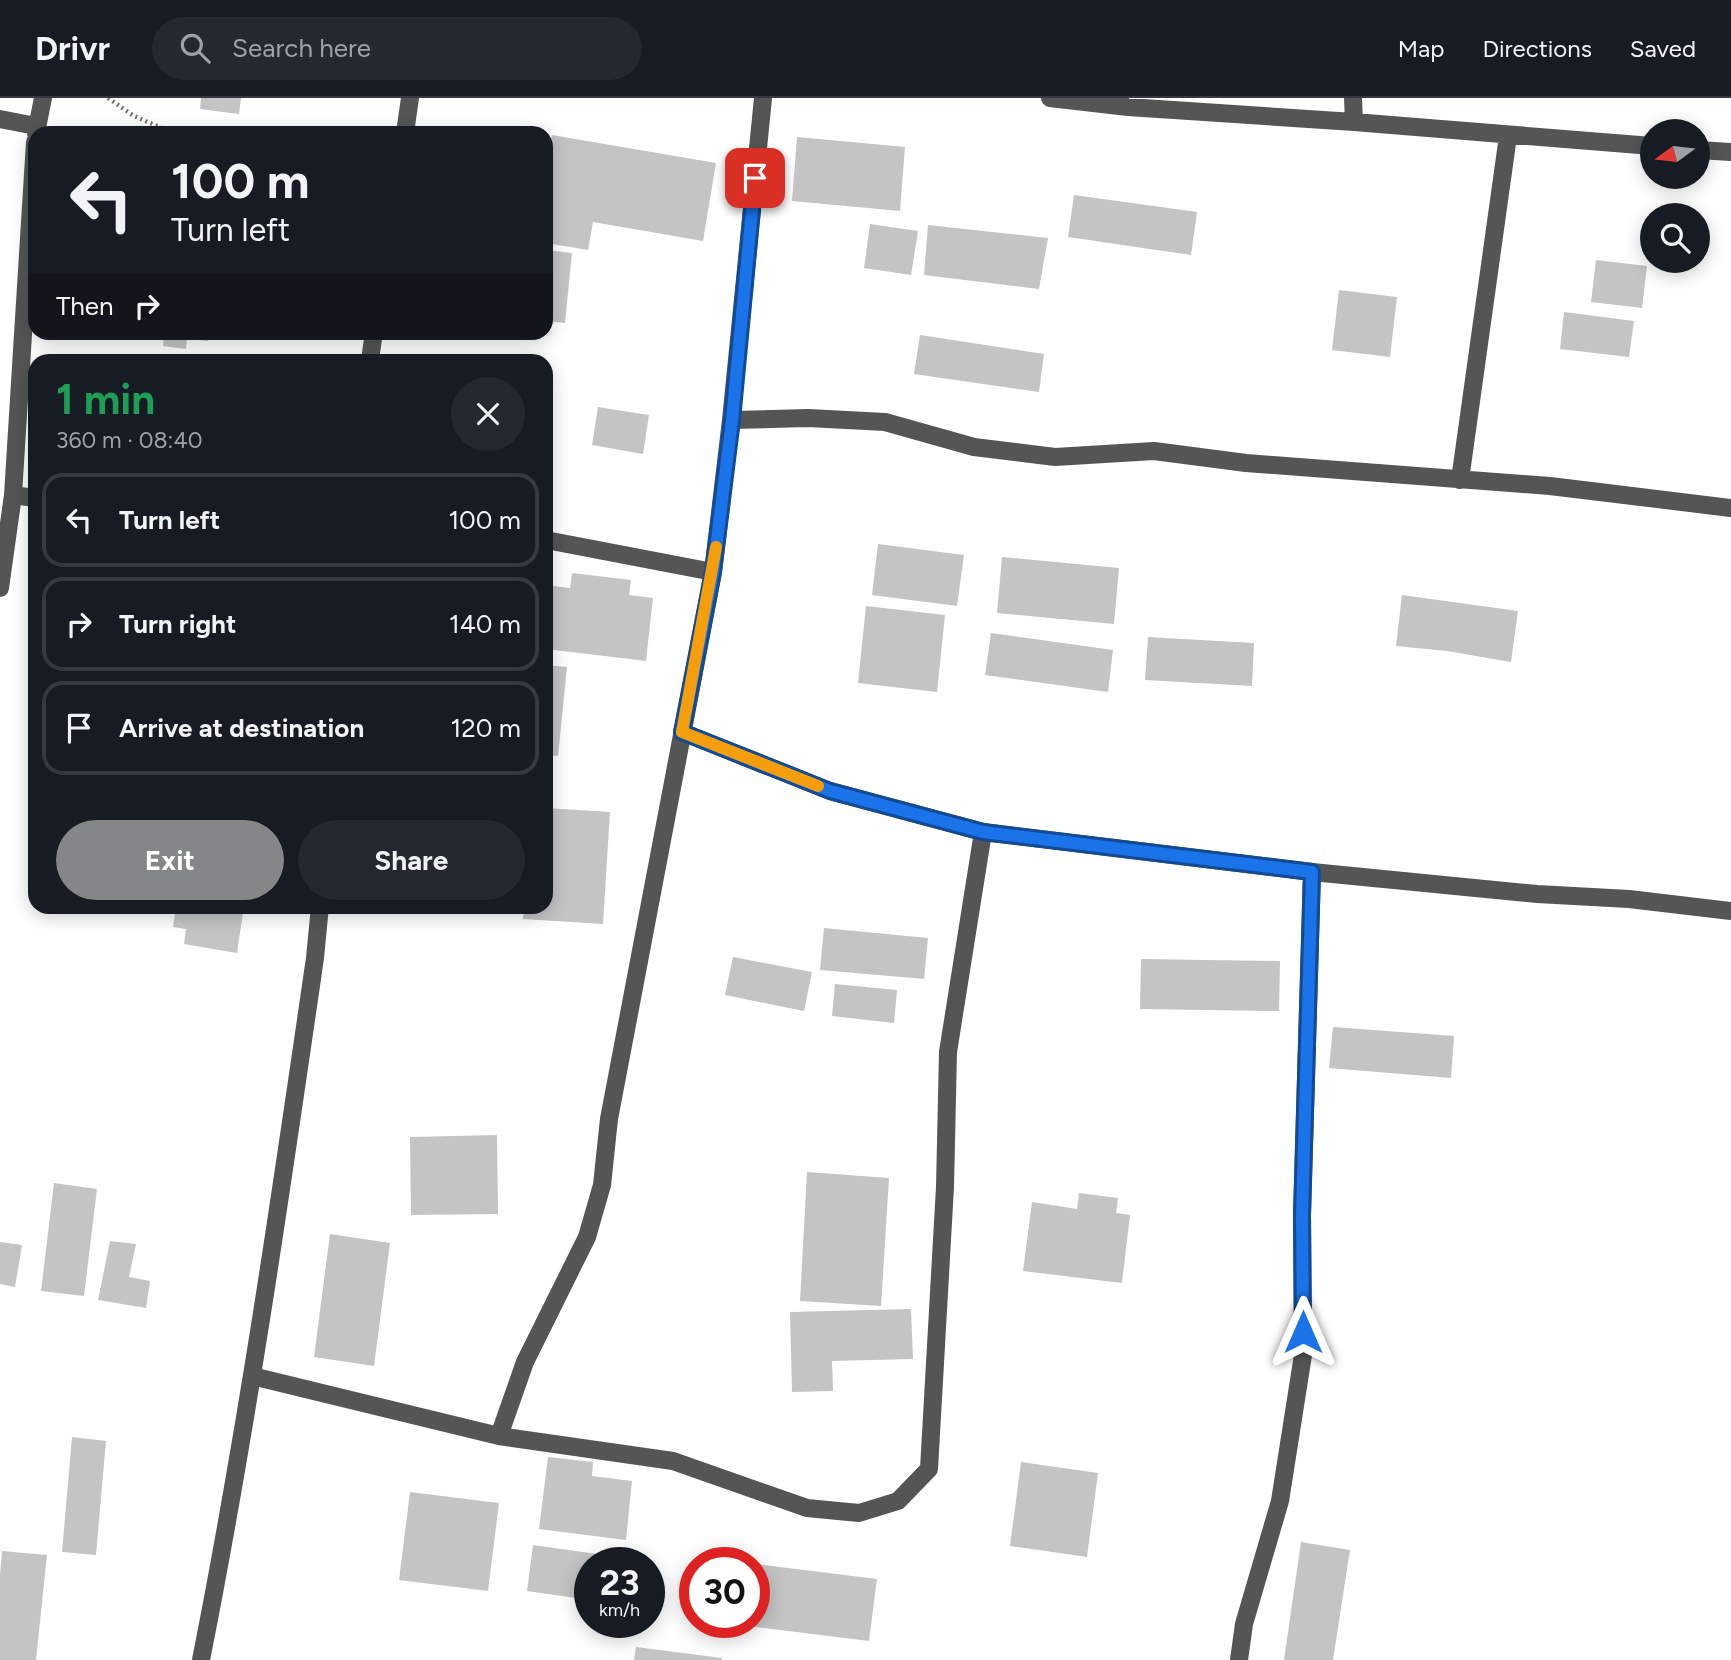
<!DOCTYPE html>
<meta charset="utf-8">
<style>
:root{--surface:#171b24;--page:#242831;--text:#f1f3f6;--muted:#9ea1a6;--line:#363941;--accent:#858687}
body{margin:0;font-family:Figtree,sans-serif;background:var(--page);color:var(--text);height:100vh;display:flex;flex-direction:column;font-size:26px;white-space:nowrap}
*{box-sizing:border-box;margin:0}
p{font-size:23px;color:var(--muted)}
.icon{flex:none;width:38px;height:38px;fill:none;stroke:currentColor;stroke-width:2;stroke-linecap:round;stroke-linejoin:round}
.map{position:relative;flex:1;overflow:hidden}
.sheet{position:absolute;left:28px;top:256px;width:525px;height:560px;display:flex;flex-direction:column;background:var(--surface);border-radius:21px;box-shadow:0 4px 18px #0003}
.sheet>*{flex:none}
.top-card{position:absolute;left:28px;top:28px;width:525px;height:214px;border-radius:21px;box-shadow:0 4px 18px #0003;background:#171b24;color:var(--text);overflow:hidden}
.needle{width:46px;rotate:255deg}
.tools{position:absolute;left:1640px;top:21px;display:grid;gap:14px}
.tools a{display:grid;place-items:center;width:70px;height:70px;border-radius:50%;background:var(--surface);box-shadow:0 4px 18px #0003;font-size:35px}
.speed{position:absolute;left:574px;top:1449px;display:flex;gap:14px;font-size:35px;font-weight:700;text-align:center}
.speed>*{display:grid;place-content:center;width:91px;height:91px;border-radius:50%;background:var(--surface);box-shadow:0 4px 18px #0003;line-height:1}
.speed small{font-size:18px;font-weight:400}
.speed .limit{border:10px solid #d22;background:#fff;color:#111}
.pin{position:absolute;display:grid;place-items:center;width:60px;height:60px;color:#fff;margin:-30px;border-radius:14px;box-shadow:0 4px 10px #0006}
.me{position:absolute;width:77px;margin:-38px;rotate:0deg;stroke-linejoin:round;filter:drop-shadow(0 0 5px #0008)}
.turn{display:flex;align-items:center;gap:24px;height:147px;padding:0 28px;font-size:32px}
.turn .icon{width:91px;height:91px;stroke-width:2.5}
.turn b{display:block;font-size:49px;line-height:60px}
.then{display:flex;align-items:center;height:66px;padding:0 28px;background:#0003;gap:14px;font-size:26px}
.round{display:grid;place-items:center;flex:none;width:74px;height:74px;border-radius:37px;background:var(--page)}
.overview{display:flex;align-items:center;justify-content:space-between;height:119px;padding:0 28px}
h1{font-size:42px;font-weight:700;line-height:52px;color:#1e9e55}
.cta{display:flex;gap:14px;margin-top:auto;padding:14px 28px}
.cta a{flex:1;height:80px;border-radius:42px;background:var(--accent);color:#fff;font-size:28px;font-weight:700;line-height:80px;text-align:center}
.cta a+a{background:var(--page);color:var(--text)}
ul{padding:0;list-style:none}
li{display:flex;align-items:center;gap:21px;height:94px;margin:0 14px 10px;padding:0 14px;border:4px solid var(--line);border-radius:21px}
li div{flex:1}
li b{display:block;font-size:26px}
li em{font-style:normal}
header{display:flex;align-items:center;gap:42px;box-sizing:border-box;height:98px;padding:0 35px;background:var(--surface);border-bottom:2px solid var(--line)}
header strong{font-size:33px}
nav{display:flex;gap:38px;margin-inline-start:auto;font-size:24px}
.search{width:490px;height:63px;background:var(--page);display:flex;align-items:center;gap:18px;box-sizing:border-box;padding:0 24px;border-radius:38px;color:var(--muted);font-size:26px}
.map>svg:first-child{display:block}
.building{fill:#c4c4c4}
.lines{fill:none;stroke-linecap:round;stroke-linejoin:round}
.path{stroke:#777;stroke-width:4.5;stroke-dasharray:2 3.5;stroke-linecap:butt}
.minor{stroke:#555;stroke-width:18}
.route-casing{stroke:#114b97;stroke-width:18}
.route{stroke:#1a73e8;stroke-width:12}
.slow{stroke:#f59e0b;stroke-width:12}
</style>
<header>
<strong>Drivr</strong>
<div class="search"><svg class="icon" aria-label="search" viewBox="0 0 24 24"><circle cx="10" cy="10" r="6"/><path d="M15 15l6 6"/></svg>Search here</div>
<nav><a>Map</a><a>Directions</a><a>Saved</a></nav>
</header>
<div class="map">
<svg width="1731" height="1562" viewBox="0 0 1731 1562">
<rect width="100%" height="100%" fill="#fff"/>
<path class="building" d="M201 0H241L239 16 200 11Z
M552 37 716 65 703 143 593 124 588 152 546 145V75Z
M797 39 905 49 900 113 792 103Z
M1074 97 1197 114 1191 157 1068 139Z
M870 126 918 133 911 177 864 170Z
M928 127 1048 140 1039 191 924 177Z
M546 152 572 155 565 225 546 223Z
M1596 162 1647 168 1642 210 1591 204Z
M1339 192 1397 199 1390 259 1332 252Z
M1564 214 1634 223 1629 259 1560 251Z
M147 234H209L208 243 187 241 186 251 163 248 164 238Z
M920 237 1044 256 1039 294 914 276Z
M598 309 649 317 643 356 592 347Z
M878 446 964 457 957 508 872 497Z
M1002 459 1119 470 1114 526 997 515Z
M572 475 631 482 629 497 653 500 646 563 546 551V487L570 490Z
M1402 497 1518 513 1511 564 1447 553 1396 548Z
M866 508 945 517 937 594 858 585Z
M991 535 1113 552 1108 594 985 577Z
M1148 539 1254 545 1252 588 1145 582Z
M546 567 567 569 558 658 546 657Z
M546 710 610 714 603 826 523 821 524 808H546Z
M176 808H244L237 855 184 846 186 831 173 829Z
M824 830 928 840 924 881 820 872Z
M733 859 812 874 804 913 725 897Z
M1141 861 1280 863 1279 913 1140 911Z
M835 886 897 892 894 925 832 918Z
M1333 929 1454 938 1451 980 1329 970Z
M497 1037 498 1116 411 1117 410 1039Z
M807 1074 889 1080 881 1208 800 1203Z
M54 1085 97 1091 84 1198 41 1193Z
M1079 1095 1118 1100 1116 1115 1130 1117 1122 1185 1023 1173 1032 1104 1077 1111Z
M330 1136 390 1145 374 1268 314 1259Z
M110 1143 136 1146 129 1179 150 1183 146 1210 98 1202Z
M0 1144 22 1147 15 1189 0 1186Z
M911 1211 913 1261 832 1263 833 1293 792 1294 790 1214Z
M72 1339 106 1343 96 1457 62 1454Z
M548 1359 593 1364 592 1378 632 1383 626 1442 539 1431Z
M1021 1364 1098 1375 1087 1459 1010 1448Z
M410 1394 499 1405 488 1493 399 1482Z
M1301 1444 1350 1452 1333 1562H1284Z
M533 1447 626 1460 625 1465H590V1502L527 1493Z
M2 1453 47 1457 36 1562H0V1477Z
M757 1466 877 1481 869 1543 749 1528 750 1524H754Z
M636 1549 722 1560V1562H634Z"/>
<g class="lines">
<path class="path" d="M108 0 134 18 173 35"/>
<path class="minor" d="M1050 0 1128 9 1354 24 1652 48
M1353 0 1354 24
M0 21 36 28
M36 35 43 0
M405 35 410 0
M1698 52 1731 54
M370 262 374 234
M731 322 808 320 885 324 974 349 1055 359 1154 353 1246 365 1550 388 1731 410
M1460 382 1508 38
M13 397 35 400
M546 442 713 474
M0 490 13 397 35 44
M682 634 830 693 983 734 1312 774 1537 796 1629 801 1731 813
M252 1278 499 1338 673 1363 807 1410 859 1415 898 1403 929 1371 945 1089 948 954 983 734
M499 1338 525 1264 587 1139 602 1087 609 1021 713 474 731 322 763 0
M201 1562C247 1330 281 1094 315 860L320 808
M1239 1562 1244 1526 1280 1403 1303 1257 1302 1117 1312 774"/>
</g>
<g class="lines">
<defs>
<path id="route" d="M755 80 732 322 713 474 682 634 830 693 983 734 1312 774 1302 1117 1303 1234"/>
</defs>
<use href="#route" class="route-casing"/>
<use href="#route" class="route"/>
<path class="slow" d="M716 449 682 634 818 688"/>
</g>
</svg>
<div class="tools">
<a><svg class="needle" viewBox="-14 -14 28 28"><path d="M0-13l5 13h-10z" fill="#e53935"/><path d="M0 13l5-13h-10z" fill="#9ea1a6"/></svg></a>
<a><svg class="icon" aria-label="search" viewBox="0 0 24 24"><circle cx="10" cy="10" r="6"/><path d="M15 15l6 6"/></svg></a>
</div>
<div class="speed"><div>23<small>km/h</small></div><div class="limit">30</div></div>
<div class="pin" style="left:755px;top:80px;background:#d93025"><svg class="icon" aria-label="arrive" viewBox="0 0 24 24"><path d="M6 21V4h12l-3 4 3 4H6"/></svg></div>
<svg class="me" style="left:1303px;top:1234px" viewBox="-20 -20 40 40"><path d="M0-17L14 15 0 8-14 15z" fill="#1a73e8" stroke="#fff" stroke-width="4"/></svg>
<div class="top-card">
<div class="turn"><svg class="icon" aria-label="left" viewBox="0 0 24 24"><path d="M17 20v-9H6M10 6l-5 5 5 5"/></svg><div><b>100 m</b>Turn left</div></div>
<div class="then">Then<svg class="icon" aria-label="right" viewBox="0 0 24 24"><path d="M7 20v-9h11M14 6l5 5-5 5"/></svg></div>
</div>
<section class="sheet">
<div class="overview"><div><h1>1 min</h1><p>360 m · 08:40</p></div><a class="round"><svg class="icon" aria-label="close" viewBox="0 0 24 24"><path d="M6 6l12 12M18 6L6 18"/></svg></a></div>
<ul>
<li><svg class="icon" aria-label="left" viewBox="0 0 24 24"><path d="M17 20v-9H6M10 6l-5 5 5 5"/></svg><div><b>Turn left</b></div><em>100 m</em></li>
<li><svg class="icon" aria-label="right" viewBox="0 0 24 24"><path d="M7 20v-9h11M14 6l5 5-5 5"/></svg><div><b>Turn right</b></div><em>140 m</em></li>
<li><svg class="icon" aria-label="arrive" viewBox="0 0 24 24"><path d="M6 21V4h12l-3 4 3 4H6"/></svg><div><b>Arrive at destination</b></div><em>120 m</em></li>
</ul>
<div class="cta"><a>Exit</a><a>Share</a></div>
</section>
</div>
